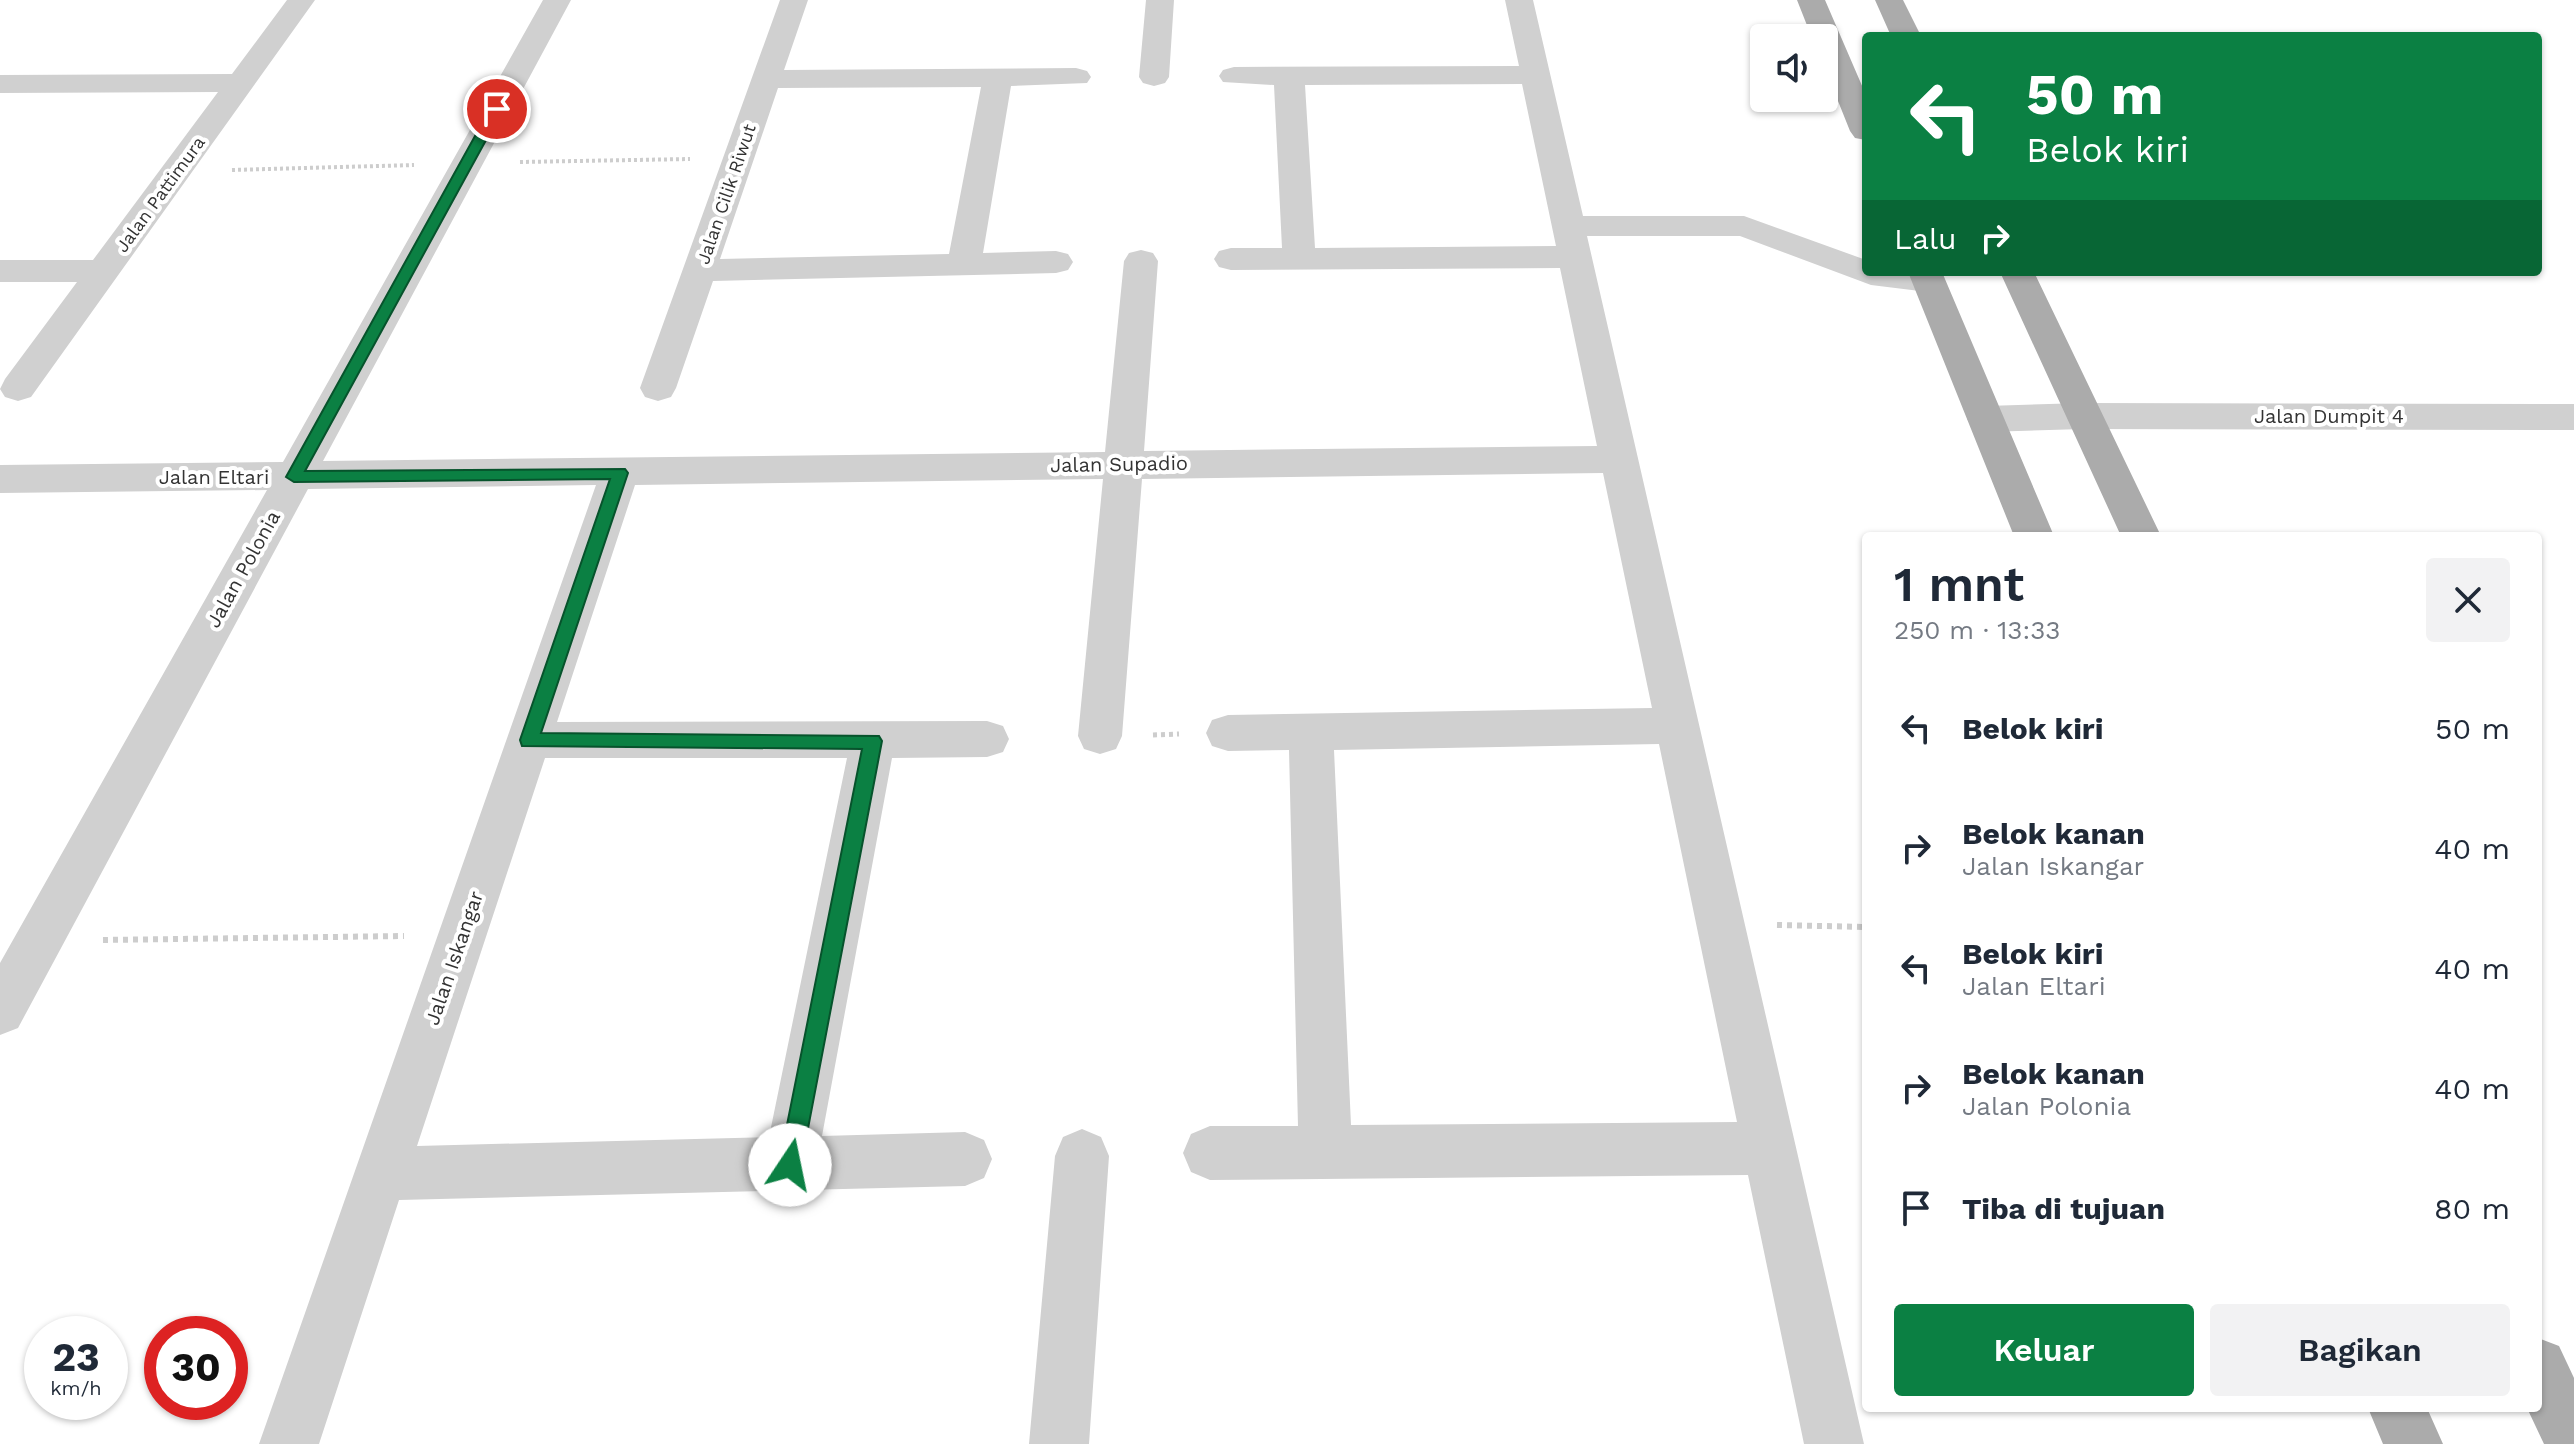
<!DOCTYPE html>
<html lang="id">
<meta charset="utf-8">
<style>
:root{--surface:#fff;--page:#f2f2f3;--text:#1f2937;--muted:#747a83;--accent:#0b8043}
body{margin:0;font-family:"Work Sans",sans-serif;background:var(--page);color:var(--text);height:100vh;display:flex;flex-direction:column;font-size:30px;white-space:nowrap}
*{box-sizing:border-box;margin:0}
p{font-size:26px;color:var(--muted)}
.icon{flex:none;width:44px;height:44px;fill:none;stroke:currentColor;stroke-width:2;stroke-linecap:round;stroke-linejoin:round}
.map{position:relative;flex:1;overflow:hidden}
.details{position:absolute;left:1862px;top:532px;width:680px;height:880px;display:flex;flex-direction:column;background:var(--surface);border-radius:8px;box-shadow:0 2px 6px #0004}
.details>*{flex:none}
.top-card{position:absolute;left:1862px;top:32px;width:680px;height:244px;border-radius:8px;box-shadow:0 2px 6px #0004;background:#0b8043;color:#fff;overflow:hidden}
.fabs{position:absolute;left:1750px;top:24px;display:grid;gap:16px}
.fabs a{display:grid;place-items:center;width:88px;height:88px;border-radius:8px;background:var(--surface);box-shadow:0 2px 6px #0004;font-size:40px}
.speed{position:absolute;left:24px;top:1316px;display:flex;gap:16px;font-size:40px;font-weight:700;text-align:center}
.speed>*{display:grid;place-content:center;width:104px;height:104px;border-radius:50%;background:var(--surface);box-shadow:0 2px 6px #0004;line-height:1}
.speed small{font-size:20px;font-weight:400}
.speed .limit{border:12px solid #d22;background:#fff;color:#111}
.pin{position:absolute;display:grid;place-items:center;width:68px;height:68px;color:#fff;margin:-34px;border:4px solid #fff;border-radius:50%;box-shadow:0 2px 8px #0007}
.me{position:absolute;width:88px;margin:-44px;rotate:11deg;stroke-linejoin:round;filter:drop-shadow(0 0 6px #0008)}
.turn{display:flex;align-items:center;gap:28px;height:168px;padding:0 32px;font-size:36px}
.turn .icon{width:104px;height:104px;stroke-width:2.5}
.turn b{display:block;font-size:56px;line-height:68px}
.then{display:flex;align-items:center;height:76px;padding:0 32px;background:#0003;gap:16px;font-size:30px}
.round{display:grid;place-items:center;flex:none;width:84px;height:84px;border-radius:8px;background:var(--page)}
.headline{display:flex;align-items:center;justify-content:space-between;height:136px;padding:0 32px}
h1{font-size:48px;font-weight:600;line-height:60px}
.primary-button{display:flex;gap:16px;margin-top:auto;padding:16px 32px}
.primary-button a{flex:1;height:92px;border-radius:8px;background:var(--accent);color:#fff;font-size:32px;font-weight:600;line-height:92px;text-align:center}
.primary-button a+a{background:var(--page);color:var(--text)}
ul{padding:0;list-style:none}
li{display:flex;align-items:center;gap:24px;height:120px;padding:0 32px}
li div{flex:1}
li b{display:block;font-size:30px}
li em{font-style:normal}
.map>svg:first-child{display:block}
.lines{fill:none;stroke-linecap:round;stroke-linejoin:round}
.path-far2{stroke:#cdcdcd;stroke-width:4;stroke-dasharray:3 3;stroke-linecap:butt}
.path-far1{stroke:#cdcdcd;stroke-width:5;stroke-dasharray:4 4;stroke-linecap:butt}
.path{stroke:#cdcdcd;stroke-width:6;stroke-dasharray:5 5;stroke-linecap:butt}
.minor{fill:#d0d0d0;fill-rule:evenodd}
.major{fill:#ababab;fill-rule:evenodd}
.route{fill:#0b8043;stroke:#07532c;stroke-width:2}
.labels{text-anchor:middle;dominant-baseline:central;stroke-width:8;stroke-linejoin:round;paint-order:stroke}
.far-street-label{font-size:18px;fill:#333;stroke:#fff}
.street-label{font-size:20px;fill:#333;stroke:#fff}
</style>
<div class="map">
<svg width="2574" height="1444" viewBox="0 0 2574 1444">
<rect width="100%" height="100%" fill="#fff"/>
<g class="lines">
<path class="path-far2" d="M520 162 690 159
M232 170 414 165"/>
<path class="path-far1" d="M1153 735 1179 734"/>
<path class="path" d="M1777 925 1866 927
M103 940 404 936"/>
<path class="minor" d="M287 0H315L31 397 18 401 5 397 0 389 5 379 77 282H0V260H93L218 92 0 93V75L232 74Z
M543 0H571L323 461 1105 452 1124 261 1129 253 1141 250 1153 253 1158 261 1144 451 1597 446 1560 268 1231 270 1219 267 1214 259 1219 251 1231 248H1282L1274 85 1223 82 1219 76 1223 70 1234 67 1519 66 1505 0H1533L1583 216H1744L1866 260V272L1940 273 1945 281 1940 289 1928 292 1871 285 1740 236H1587L1864 1444H1804L1748 1175 1210 1180 1191 1172 1183 1153 1191 1134 1210 1126H1298L1289 750 1228 751 1212 746 1206 733 1212 720 1228 715 1652 708 1603 473 1142 479 1122 736 1116 749 1100 754 1084 749 1078 736 1103 479 635 485 557 722 987 721 1003 726 1009 739 1003 752 987 757 892 758 822 1136 965 1132 984 1140 992 1159 984 1178 965 1186 399 1200 319 1444H259L596 485 308 489 18 1028 0 1035V963L267 490 0 493V465L283 462ZM1522 84 1556 246 1315 248 1305 85ZM1659 744 1737 1122 1351 1125 1334 750ZM545 758H847L769 1137 417 1146Z
M780 0H808L784 70 1076 68 1087 71 1091 77 1087 83 1011 86 983 253 1056 251 1068 254 1073 262 1068 270 1056 273 713 281 676 388 671 397 658 401 645 397 640 388ZM981 87 949 254 720 259 778 88Z
M1146 0H1174L1169 77 1165 83 1154 86 1143 83 1139 77Z
M2083 403 2574 404V430L2083 429 1986 432 1973 428 1967 419 1973 410 1986 406Z
M1082 1129 1101 1137 1109 1156 1089 1444H1029L1055 1156 1063 1137Z"/>
<path class="major" d="M1797 0H1825L1866 95V140L1855 138 1850 131 1824 66V38H1812Z
M1875 0H1903L1921 36H1891Z
M1908 272H1942L2054 536H2014Z
M2000 272H2034L2161 536H2121Z
M2538 1338 2559 1346 2574 1378V1444H2544L2527 1408H2538Z
M2368 1408H2427L2443 1444H2383Z"/>
</g>
<path class="route" d="M497 105 503 109 305 471 625 469 628 473 541 733 879 736 882 741 801 1165 798 1172 790 1176 782 1172 779 1165 862 749 522 746 520 740 610 479 294 482 286 477 490 109Z"/>
<g class="labels">
<g class="far-street-label">
<text transform="translate(160 194) rotate(-54)">Jalan Pattimura</text>
<text transform="translate(726 194) rotate(-71)">Jalan Cilik Riwut</text>
</g>
<g class="street-label">
<text x="2329" y="416">Jalan Dumpit 4</text>
<text transform="translate(1119 464) rotate(-1)">Jalan Supadio</text>
<text x="214" y="477">Jalan Eltari</text>
<text transform="translate(243 569) rotate(-61)">Jalan Polonia</text>
<text transform="translate(454 958) rotate(-71)">Jalan Iskangar</text>
</g>
</g>
</svg>
<div class="fabs">
<a><svg class="icon" aria-label="sound" viewBox="0 0 24 24"><path d="M4 9h4l5-4v14l-5-4H4zM17 9q2 3 0 6"/></svg></a>
</div>
<div class="speed"><div>23<small>km/h</small></div><div class="limit">30</div></div>
<div class="pin" style="left:497px;top:109px;background:#d93025"><svg class="icon" aria-label="arrive" viewBox="0 0 24 24"><path d="M6 21V4h12l-3 4 3 4H6"/></svg></div>
<svg class="me" style="left:790px;top:1165px" viewBox="-20 -20 40 40"><circle r="19" fill="#fff"/><path d="M0-13L10 11 0 6-10 11z" fill="#0b8043"/></svg>
<div class="top-card">
<div class="turn"><svg class="icon" aria-label="left" viewBox="0 0 24 24"><path d="M17 20v-9H6M10 6l-5 5 5 5"/></svg><div><b>50 m</b>Belok kiri</div></div>
<div class="then">Lalu<svg class="icon" aria-label="right" viewBox="0 0 24 24"><path d="M7 20v-9h11M14 6l5 5-5 5"/></svg></div>
</div>
<section class="details">
<div class="headline"><div><h1>1 mnt</h1><p>250 m · 13:33</p></div><a class="round"><svg class="icon" aria-label="close" viewBox="0 0 24 24"><path d="M6 6l12 12M18 6L6 18"/></svg></a></div>
<ul>
<li><svg class="icon" aria-label="left" viewBox="0 0 24 24"><path d="M17 20v-9H6M10 6l-5 5 5 5"/></svg><div><b>Belok kiri</b></div><em>50 m</em></li>
<li><svg class="icon" aria-label="right" viewBox="0 0 24 24"><path d="M7 20v-9h11M14 6l5 5-5 5"/></svg><div><b>Belok kanan</b><p>Jalan Iskangar</p></div><em>40 m</em></li>
<li><svg class="icon" aria-label="left" viewBox="0 0 24 24"><path d="M17 20v-9H6M10 6l-5 5 5 5"/></svg><div><b>Belok kiri</b><p>Jalan Eltari</p></div><em>40 m</em></li>
<li><svg class="icon" aria-label="right" viewBox="0 0 24 24"><path d="M7 20v-9h11M14 6l5 5-5 5"/></svg><div><b>Belok kanan</b><p>Jalan Polonia</p></div><em>40 m</em></li>
<li><svg class="icon" aria-label="arrive" viewBox="0 0 24 24"><path d="M6 21V4h12l-3 4 3 4H6"/></svg><div><b>Tiba di tujuan</b></div><em>80 m</em></li>
</ul>
<div class="primary-button"><a>Keluar</a><a>Bagikan</a></div>
</section>
</div>
